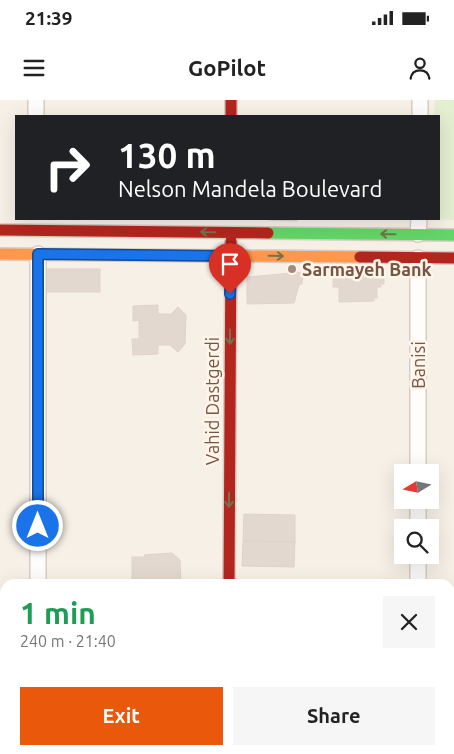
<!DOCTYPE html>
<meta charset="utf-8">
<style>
:root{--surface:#fff;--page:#f6f6f6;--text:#222;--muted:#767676;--accent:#ea580c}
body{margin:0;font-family:Ubuntu,sans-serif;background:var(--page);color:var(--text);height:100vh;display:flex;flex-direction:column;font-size:19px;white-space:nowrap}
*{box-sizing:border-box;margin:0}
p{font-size:16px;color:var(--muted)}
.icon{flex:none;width:28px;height:28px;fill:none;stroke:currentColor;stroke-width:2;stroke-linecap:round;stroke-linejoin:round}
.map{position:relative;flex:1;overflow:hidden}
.drawer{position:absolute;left:0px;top:479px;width:455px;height:176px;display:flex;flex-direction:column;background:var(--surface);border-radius:15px 15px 0 0;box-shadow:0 5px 20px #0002}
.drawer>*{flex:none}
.hud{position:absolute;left:15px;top:15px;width:425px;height:105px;border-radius:0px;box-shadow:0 5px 20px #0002;background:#202124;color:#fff;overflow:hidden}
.needle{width:32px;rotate:260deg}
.tools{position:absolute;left:394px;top:364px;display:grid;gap:10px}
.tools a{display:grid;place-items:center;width:45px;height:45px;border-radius:0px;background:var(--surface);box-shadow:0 5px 20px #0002;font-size:25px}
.pin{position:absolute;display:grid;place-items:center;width:42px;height:42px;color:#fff;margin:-51px -21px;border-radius:50% 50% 50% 0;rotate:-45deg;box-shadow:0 0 5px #0007}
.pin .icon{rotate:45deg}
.me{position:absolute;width:55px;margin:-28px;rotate:0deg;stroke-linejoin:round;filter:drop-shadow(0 0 4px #0008)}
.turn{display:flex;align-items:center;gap:18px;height:105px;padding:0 20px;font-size:22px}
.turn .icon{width:65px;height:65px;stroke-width:2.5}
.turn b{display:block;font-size:35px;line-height:42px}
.round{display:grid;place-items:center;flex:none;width:52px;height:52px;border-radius:0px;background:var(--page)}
.head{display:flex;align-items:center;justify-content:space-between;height:85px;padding:0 20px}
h1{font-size:30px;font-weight:700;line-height:38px;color:#1e9e55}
.action{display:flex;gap:10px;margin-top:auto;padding:10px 20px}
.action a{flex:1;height:58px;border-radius:0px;background:var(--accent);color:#fff;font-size:20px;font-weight:700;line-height:58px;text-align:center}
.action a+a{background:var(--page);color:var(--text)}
.status{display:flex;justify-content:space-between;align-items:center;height:35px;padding:0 25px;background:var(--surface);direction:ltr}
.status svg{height:14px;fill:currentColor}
header{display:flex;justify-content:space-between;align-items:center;height:65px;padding:0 20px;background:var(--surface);font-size:22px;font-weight:700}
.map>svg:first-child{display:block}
.green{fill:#e4eed1}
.building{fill:#e3d8cf;stroke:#e0d2c9}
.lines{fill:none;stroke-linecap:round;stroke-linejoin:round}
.street-casing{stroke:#d8cdc5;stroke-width:18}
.fast-casing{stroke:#d8ccc4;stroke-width:14}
.slow-casing{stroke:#d8ccc4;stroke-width:14}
.jam-casing{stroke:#d8ccc4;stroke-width:14}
.street{stroke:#fefdfb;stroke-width:15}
.fast{stroke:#63d668;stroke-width:11}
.slow{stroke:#ff974d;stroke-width:11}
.jam{stroke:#b3261e;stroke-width:11}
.oneway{stroke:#71744e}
.route-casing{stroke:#114b97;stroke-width:12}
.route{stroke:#1a73e8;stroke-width:9}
.poi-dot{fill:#a38b7e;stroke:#fff5e8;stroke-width:2}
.labels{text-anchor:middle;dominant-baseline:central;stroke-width:5;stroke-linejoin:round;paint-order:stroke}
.poi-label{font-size:18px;font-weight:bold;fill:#765446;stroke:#fff5e8;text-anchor:start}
.street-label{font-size:18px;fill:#765446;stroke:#fff5e8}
</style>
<div class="status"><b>21:39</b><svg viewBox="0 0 49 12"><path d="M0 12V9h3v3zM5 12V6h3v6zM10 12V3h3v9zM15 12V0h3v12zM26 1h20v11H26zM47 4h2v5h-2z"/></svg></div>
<header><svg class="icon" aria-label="menu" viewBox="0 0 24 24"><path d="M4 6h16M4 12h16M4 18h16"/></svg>GoPilot<svg class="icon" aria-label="person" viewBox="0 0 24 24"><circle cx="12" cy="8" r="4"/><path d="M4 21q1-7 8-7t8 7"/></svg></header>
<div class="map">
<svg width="454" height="654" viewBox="0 0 454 654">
<rect width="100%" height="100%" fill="#f7f0e7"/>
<path class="green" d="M435 0H454V120L432 119H439V16H434Z"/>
<path class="building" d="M268 119H297V121L268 120Z
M46 169H100V192H46Z
M381 170V175H384V184H381V187H377V198H374V201L339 202V187H333V171Z
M303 172 302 184 299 185 294 203 247 204V177Z
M158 205V214H171L178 207 186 215 185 244 178 252 170 245H158V254L133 255 132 239H139V220L133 221V206Z
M244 414 295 415V442L243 441Z
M243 441 295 442 294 467 242 466Z
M172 453 180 460 181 484H132V457H145L144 455Z"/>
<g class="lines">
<defs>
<path id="street" d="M36 0V16
M420 16V0
M418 134 419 119
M418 372V158
M418 428V400
M38 484V154
M418 484V455
M450 648H454
M38 654V650
M418 654V650"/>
<path id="fast" d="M268 133 454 135"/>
<path id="slow" d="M0 154 360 157"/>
<path id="jam" d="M231 0V16
M0 130 268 133
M360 157 454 158
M229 484 231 141
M228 650V654"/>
</defs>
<use href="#street" class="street-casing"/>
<use href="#fast" class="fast-casing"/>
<use href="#slow" class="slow-casing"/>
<use href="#jam" class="jam-casing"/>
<use href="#street" class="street"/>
<use href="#fast" class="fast"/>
<use href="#slow" class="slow"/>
<use href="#jam" class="jam"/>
</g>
<defs><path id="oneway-shaft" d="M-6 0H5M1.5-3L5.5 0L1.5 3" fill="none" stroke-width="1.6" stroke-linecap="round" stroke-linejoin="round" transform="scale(1.25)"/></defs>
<g class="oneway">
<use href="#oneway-shaft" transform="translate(208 132) rotate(-179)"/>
<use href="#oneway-shaft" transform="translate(388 134) rotate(-179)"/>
<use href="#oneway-shaft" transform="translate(276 156) rotate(1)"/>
<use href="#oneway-shaft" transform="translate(230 237) rotate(90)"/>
<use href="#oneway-shaft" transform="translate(229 400) rotate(90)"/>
</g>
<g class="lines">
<defs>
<path id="route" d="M38 426V154L231 156 230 194"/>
</defs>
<use href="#route" class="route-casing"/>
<use href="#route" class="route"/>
</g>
<circle class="poi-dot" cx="292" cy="169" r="5"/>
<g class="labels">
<g class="poi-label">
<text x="302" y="169">Sarmayeh Bank</text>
</g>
<g class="street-label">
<text transform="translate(418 265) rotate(-90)">Banisi</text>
<text transform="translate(212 301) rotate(-90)">Vahid Dastgerdi</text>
</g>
</g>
</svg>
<div class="tools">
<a><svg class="needle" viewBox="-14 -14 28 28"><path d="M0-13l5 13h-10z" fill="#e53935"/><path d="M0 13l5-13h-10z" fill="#767676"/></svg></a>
<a><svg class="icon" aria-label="search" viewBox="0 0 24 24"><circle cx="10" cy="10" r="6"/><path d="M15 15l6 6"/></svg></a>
</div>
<div class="pin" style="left:230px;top:194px;background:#d93025"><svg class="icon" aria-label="arrive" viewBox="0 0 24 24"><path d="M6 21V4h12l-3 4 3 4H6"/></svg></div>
<svg class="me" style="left:38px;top:426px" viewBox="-20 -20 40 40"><circle r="17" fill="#1a73e8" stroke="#fff" stroke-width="3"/><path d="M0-11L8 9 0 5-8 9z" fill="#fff"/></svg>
<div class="hud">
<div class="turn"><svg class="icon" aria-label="right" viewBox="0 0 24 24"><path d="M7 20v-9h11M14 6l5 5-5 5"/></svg><div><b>130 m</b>Nelson Mandela Boulevard</div></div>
</div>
<section class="drawer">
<div class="head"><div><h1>1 min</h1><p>240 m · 21:40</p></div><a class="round"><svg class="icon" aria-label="close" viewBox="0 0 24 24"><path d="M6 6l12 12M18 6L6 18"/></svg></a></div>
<div class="action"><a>Exit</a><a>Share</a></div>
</section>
</div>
